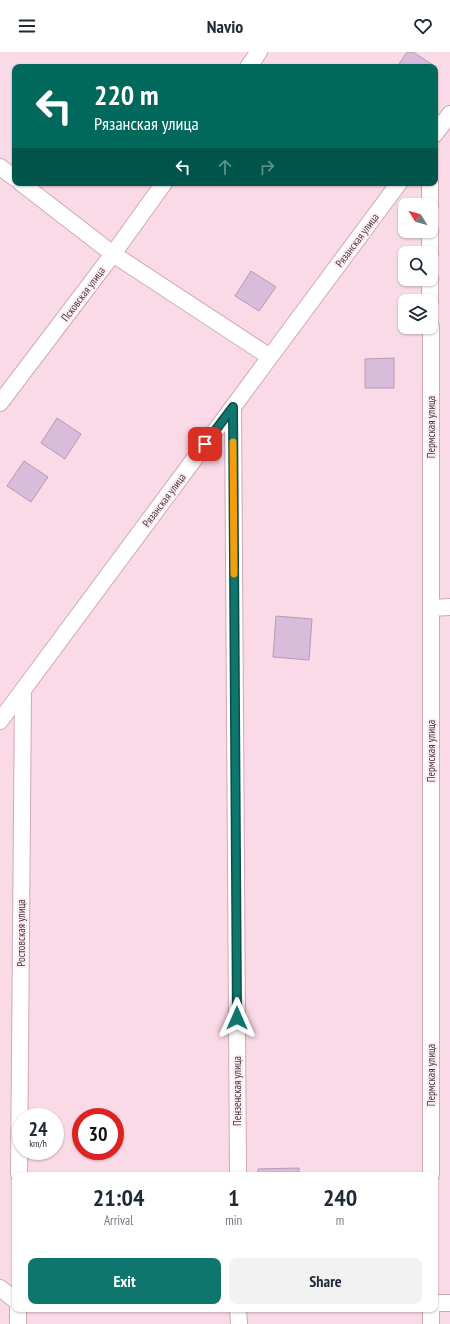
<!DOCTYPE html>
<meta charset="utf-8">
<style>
:root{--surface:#fff;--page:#f2f2f3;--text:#1f2937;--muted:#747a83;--accent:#0f766e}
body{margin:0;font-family:"PT Sans Narrow",sans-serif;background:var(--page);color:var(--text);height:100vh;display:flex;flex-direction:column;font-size:15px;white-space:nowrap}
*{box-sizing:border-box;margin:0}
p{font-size:13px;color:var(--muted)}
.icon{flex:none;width:22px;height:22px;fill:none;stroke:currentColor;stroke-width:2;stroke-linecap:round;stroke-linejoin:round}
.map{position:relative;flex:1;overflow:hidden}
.panel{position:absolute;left:12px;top:1120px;width:426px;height:140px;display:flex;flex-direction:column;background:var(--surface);border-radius:8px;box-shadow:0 1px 3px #0004}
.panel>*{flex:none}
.guide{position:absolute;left:12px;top:12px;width:426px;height:122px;border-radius:8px;box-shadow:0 1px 3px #0004;background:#00695c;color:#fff;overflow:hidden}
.needle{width:26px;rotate:307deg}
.controls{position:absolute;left:398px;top:146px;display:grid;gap:8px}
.controls a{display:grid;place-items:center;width:40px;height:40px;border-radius:8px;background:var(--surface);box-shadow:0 1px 3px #0004;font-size:20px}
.speed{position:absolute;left:12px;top:1056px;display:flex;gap:8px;font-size:20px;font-weight:700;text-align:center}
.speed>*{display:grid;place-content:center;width:52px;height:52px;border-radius:50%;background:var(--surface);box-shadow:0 1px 3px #0004;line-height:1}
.speed small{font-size:10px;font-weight:400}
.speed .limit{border:6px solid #d22;background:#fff;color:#111}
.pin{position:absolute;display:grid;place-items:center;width:34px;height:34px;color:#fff;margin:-17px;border-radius:8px;box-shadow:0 2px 6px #0006}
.me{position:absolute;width:44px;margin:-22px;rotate:0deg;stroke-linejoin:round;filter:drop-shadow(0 0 3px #0008)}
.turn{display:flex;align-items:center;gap:14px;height:84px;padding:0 16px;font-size:18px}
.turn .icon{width:52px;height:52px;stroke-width:2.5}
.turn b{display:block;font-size:28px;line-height:34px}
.lanes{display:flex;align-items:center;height:38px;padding:0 16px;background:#0003;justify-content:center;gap:20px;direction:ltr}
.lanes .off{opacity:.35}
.eta{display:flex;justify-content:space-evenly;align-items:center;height:68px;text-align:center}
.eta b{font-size:24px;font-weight:700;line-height:28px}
.action{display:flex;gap:8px;margin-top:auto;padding:8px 16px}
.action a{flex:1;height:46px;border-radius:8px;background:var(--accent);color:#fff;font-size:16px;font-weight:700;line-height:46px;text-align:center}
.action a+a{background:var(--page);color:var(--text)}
header{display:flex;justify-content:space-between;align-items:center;height:52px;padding:0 16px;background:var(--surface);font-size:18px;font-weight:700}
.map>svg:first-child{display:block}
.building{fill:#d8bcd9;stroke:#b59bb6}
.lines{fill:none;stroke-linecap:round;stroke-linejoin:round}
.minor-casing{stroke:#cfa8b7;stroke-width:18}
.minor{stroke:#fff;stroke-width:16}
.route-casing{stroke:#0a4d48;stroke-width:10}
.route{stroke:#0f766e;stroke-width:7}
.slow{stroke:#f59e0b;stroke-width:7}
.labels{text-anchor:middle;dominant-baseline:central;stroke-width:4;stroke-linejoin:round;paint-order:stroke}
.street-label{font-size:11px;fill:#47373d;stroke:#fdedf3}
</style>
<header><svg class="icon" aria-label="menu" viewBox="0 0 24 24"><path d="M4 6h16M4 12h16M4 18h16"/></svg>Navio<svg class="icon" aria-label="heart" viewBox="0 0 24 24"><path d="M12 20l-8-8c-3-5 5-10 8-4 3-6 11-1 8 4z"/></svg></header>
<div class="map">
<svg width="450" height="1272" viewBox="0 0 450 1272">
<rect width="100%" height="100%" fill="#fbdae7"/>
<path class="building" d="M407 0H413L433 13 432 15H397Z
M251 219 276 235 259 259 235 244Z
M394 306V336H365V307Z
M57 366 81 382 65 407 41 391Z
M24 409 48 425 31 450 7 434Z
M276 564 312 567 309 608 273 605Z
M299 1116V1123H258V1117Z"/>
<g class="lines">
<defs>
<path id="minor" d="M248 15 259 0
M435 82 450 62
M0 115 15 126
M21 131 113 202 270 305
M430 131V153
M430 179V201
M430 227V249
M431 275V1123
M0 351 113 202 164 131
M233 355 238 1123
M431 556 450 555
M0 669 399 131
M19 1123 23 638
M0 1236 15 1248
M435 1251H450
M238 1257 239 1272
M431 1257V1272
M18 1272V1257"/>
</defs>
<use href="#minor" class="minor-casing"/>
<use href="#minor" class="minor"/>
</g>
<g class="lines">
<defs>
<path id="route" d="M205 392 233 355 237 966"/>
</defs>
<use href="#route" class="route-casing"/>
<use href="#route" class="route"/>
<path class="slow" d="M233 390 234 522"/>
</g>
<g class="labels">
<g class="street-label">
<text transform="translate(357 188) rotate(-53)">Рязанская улица</text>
<text transform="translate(83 242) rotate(-53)">Псковская улица</text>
<text transform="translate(431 375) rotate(-90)">Пермская улица</text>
<text transform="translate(164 448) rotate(-53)">Рязанская улица</text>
<text transform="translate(431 699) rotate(-90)">Пермская улица</text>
<text transform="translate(21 881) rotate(-90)">Ростовская улица</text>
<text transform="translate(431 1023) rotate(-90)">Пермская улица</text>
<text transform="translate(237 1039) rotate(-90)">Пензенская улица</text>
</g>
</g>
</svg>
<div class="controls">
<a><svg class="needle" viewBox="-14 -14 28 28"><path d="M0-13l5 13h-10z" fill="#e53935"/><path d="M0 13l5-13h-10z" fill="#747a83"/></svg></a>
<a><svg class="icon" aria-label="search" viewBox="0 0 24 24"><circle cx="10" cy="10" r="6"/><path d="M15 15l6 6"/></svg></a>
<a><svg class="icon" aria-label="layers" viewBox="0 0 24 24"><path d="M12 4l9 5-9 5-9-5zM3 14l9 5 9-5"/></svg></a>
</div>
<div class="speed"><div>24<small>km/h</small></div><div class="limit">30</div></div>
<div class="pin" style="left:205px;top:392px;background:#d93025"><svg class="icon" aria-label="arrive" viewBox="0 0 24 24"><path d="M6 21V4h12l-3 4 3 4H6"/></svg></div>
<svg class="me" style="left:237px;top:966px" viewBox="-20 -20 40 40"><path d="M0-17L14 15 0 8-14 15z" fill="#0f766e" stroke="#fff" stroke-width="4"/></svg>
<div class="guide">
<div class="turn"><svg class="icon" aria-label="left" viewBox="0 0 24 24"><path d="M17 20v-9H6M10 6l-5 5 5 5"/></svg><div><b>220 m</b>Рязанская улица</div></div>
<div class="lanes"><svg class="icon" aria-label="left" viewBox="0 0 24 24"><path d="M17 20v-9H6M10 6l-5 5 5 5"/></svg><svg class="icon off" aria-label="ahead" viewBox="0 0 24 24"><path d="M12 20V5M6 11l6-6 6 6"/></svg><svg class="icon off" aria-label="right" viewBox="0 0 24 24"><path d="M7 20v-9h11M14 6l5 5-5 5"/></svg></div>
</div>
<section class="panel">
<div class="eta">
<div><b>21:04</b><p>Arrival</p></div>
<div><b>1</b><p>min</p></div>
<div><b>240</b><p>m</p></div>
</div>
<div class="action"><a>Exit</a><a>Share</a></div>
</section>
</div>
